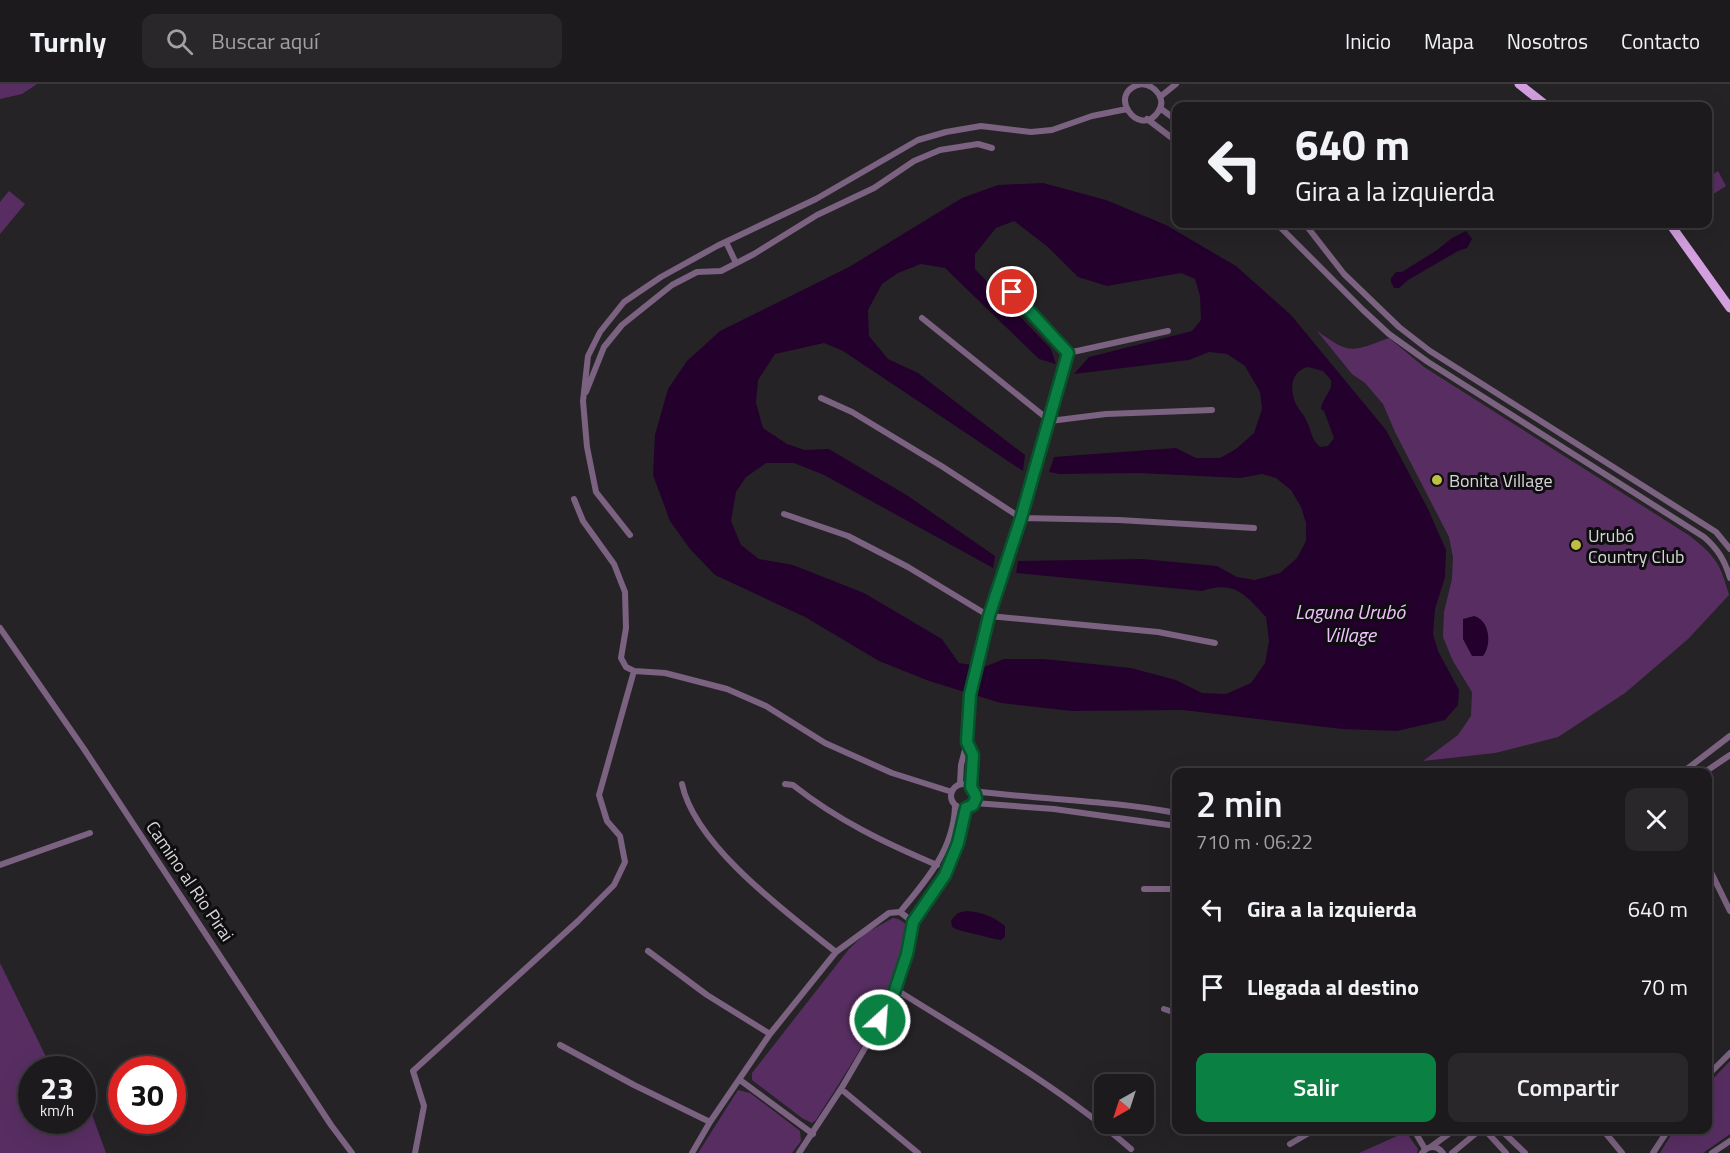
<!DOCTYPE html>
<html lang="es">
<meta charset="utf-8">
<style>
:root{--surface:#1c1a1d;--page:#29272a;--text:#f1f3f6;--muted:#a0a1a4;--line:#3a383b;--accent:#0b8043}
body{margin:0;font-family:"Titillium Web",sans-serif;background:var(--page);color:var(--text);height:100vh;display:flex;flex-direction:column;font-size:22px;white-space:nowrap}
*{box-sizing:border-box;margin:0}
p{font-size:20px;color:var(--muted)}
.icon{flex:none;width:33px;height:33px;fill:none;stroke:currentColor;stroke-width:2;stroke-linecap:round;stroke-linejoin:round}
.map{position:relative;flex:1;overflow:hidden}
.sheet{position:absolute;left:1172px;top:684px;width:540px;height:366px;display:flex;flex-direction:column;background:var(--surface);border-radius:12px;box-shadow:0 6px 24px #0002,0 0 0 2px var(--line)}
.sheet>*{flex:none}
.guide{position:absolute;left:1172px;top:18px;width:540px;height:126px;border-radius:12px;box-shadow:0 6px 24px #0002,0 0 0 2px var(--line);background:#1c1a1d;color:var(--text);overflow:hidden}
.needle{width:39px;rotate:219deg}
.buttons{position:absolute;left:1094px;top:990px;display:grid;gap:12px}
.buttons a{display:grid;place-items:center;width:60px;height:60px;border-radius:12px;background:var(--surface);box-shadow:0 6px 24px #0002,0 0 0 2px var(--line);font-size:30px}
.speed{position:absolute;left:18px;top:972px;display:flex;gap:12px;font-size:30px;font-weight:700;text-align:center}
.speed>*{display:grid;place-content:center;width:78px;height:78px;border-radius:50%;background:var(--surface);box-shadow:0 6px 24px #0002,0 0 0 2px var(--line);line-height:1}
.speed small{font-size:15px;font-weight:400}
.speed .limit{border:9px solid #d22;background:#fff;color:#111}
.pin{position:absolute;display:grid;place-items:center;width:51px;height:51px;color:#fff;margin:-26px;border:3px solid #fff;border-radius:50%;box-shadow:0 2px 6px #0007}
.me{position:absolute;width:66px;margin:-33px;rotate:26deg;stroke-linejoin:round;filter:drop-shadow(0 0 4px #0008)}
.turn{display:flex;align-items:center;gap:21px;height:126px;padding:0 24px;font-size:27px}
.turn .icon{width:78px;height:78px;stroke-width:2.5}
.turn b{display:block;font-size:42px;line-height:51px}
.round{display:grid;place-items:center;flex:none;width:63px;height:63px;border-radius:12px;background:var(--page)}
.overview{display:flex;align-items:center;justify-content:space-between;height:102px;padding:0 24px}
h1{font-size:36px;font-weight:600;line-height:45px}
.primary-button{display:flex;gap:12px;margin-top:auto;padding:12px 24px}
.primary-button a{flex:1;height:69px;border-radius:12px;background:var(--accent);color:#fff;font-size:24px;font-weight:600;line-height:69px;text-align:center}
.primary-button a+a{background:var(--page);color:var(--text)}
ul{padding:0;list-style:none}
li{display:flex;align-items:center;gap:18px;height:78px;padding:0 24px}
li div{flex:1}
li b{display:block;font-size:22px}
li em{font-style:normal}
header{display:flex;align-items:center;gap:36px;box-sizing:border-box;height:84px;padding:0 30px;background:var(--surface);border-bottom:2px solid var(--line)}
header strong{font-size:28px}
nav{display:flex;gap:33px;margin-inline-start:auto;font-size:21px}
.search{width:420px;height:54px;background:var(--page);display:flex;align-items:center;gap:15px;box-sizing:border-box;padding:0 21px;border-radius:12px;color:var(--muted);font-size:22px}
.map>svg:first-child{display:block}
.green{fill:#582e62}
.water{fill:#24002d;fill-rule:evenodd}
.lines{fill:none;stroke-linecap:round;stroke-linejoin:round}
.minor{stroke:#7b6281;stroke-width:6}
.primary{stroke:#d39fdf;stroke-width:9}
.route-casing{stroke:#07532c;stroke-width:15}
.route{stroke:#0b8043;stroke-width:10}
.poi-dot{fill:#bebf42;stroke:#0e0d0f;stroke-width:2}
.labels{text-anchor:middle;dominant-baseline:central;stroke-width:6;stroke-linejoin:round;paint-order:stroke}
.poi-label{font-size:18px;fill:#d9d6d9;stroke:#0e0d0f;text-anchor:start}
.street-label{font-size:18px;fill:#d9d6d9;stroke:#0e0d0f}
.water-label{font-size:20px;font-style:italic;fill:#f1c2fc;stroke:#0e0d0f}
</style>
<header>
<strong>Turnly</strong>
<div class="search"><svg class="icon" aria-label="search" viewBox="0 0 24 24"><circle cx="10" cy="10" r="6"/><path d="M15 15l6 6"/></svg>Buscar aquí</div>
<nav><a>Inicio</a><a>Mapa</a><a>Nosotros</a><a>Contacto</a></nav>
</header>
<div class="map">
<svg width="1730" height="1069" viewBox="0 0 1730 1069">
<rect width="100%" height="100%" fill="#262327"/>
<path class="green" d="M0 0H37L22 10 0 15Z
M1718 87 1726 102 1707 114V94Z
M9 107 25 120 0 150V118Z
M1317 247C1351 271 1351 268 1389 254L1424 283 1690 452C1716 473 1720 479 1729 511L1688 555 1625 609 1558 653 1495 669 1423 677 1458 651 1471 632 1472 608 1453 577 1443 553 1444 528 1452 495 1453 473 1449 453 1395 348 1383 320 1365 299 1352 290Z
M893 834C900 835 908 839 908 847 908 856 903 866 901 874 884 933 848 985 816 1036L812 1039 802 1034 752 996V989L849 865 866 849Z
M0 879 52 985 32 986V1036H82L83 1006 106 1069H0Z
M1730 977V1050L1703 1069H1660L1674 1046H1707V1001Z
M738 1006 750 1009 800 1047 801 1057 792 1069H698Z
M1406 1048 1418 1065 1417 1069H1359Z"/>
<path class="water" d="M1043 99 1106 116 1166 141 1236 182 1291 231 1386 346 1428 425 1446 466 1445 493 1435 525 1433 550 1438 567 1459 606 1458 621 1445 636 1397 647 1342 645 1183 626 1072 627 1001 619 929 597 879 577 805 533 715 491 690 465 670 437 653 391 655 351 668 305 687 277 720 247 849 183 962 114 998 101ZM1014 137 1048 163 1078 193 1107 202 1181 189 1195 195 1200 212 1201 236 1192 247 1089 273 1074 290 1189 276 1209 268 1227 270 1245 282 1260 308 1262 325 1254 349 1236 365 1220 374H1196L1176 364 1054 373 1049 388 1060 390 1139 389 1240 394 1262 390 1276 394 1291 406 1301 423 1306 439V457L1297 474 1280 489 1255 496 1237 493 1217 482 1142 475 1018 477 1016 489 1202 507C1235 496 1245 511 1266 533L1269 557 1265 579 1251 599 1226 610 1202 609 1176 596 1131 584 1044 575H1004L984 583 959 579 942 555 864 509 793 481 759 475 741 461 731 437 736 408 746 393 766 379H794L824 391 993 484 995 472 908 412 829 365 805 366 787 360 763 344 756 319 758 296 775 270 824 259 843 267 1023 387 1025 371 918 289 888 275 869 252 868 226 882 200 898 189 921 180 945 184 1039 275 1056 280 1051 265 975 185V170L996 144ZM1308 283 1323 287 1331 296C1333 309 1322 313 1321 325L1324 327 1334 354 1328 362 1320 363C1311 355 1312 348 1307 338 1305 332 1300 327 1297 322 1289 307 1290 287 1308 283Z
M1466 147 1472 155 1467 164 1458 167 1408 196 1399 204H1394L1391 198V194L1396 188H1402L1437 166 1452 154Z
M1474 532C1490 536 1492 561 1483 572H1472L1463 555V535Z
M966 827C981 828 993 832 1005 842V853L1001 856 995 855 958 846 952 843 951 836 958 829Z"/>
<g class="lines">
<path class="minor" d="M1142 0C1104 7 1139 56 1158 28 1167 15 1156 2 1142 0
M1160 13 1176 0
M1160 24 1176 36
M1147 35 1176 57
M1277 140 1363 226 1389 250 1428 278 1704 453C1718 465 1725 477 1730 494
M1305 140 1344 190 1399 243 1430 267 1716 448 1730 465
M726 158 736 179
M998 193 1068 269 1168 247
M922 234 1050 337 1106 330 1212 326
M586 308 604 263 622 241 672 201 697 188 721 187 754 170 817 131 874 104 914 77 940 66 978 60 992 64
M821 314 852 328 943 383 1021 434 1119 436 1254 444
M574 415 583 437 614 480 625 508 626 544 621 574 626 583 634 587 665 589 727 605 766 622 825 659 892 689 952 708
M784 430 848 452 908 483 989 532 1158 548 1215 559
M630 451 596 408 587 363 583 317 588 272 600 248 624 218 661 193 717 162 816 115 918 56 946 48 981 42 1031 48 1052 46 1092 32 1127 25
M0 544 84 665 331 1041 352 1069
M968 658 973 671 971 703
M1683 688 1730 652
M1705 688 1730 671
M951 712a12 12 0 1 1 24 0a12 12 0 1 1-24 0Z
M682 700C695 762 787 829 836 868
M785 700 793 701C837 736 885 759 937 781
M960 700 961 681 967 658 969 615 989 532 1021 434 1068 269
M974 707C1042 716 1109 716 1176 729
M974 719 1054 725 1176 742
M0 781 90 749
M1708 782 1730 827
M1144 805H1176
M900 828C926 797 954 765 955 722
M648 867 707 911 770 950
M895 905C975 955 1060 1003 1131 1065
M1164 925 1176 929
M560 961 634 1001 710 1038
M1707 992 1730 969
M740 996 813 1050
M841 1005 918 1069
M1414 1046 1425 1065
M1485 1046 1506 1069
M1501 1046 1525 1069
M1603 1046 1622 1069
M1290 1060 1314 1046
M1432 1062 1454 1046
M415 1069 424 1022 413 987 578 837 614 801 625 778 620 752 607 737 599 711 634 587
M692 1069 710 1038 770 950 836 868 889 829 900 828 913 838
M799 1069 841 1005 865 964 893 909 907 870 913 838 945 791 958 759 966 725
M1422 1069C1428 1061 1437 1061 1443 1069
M1452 1069 1480 1046
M1653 1069 1668 1046
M1712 1069 1730 1057"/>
<path class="primary" d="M1519 0 1547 22
M1670 140 1730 224"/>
</g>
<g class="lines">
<defs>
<path id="route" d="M880 936 894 909 907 870 913 838 945 791 958 759 966 724 973 721 976 714 975 710 971 703 973 671 967 658 970 611 989 532 1021 434 1068 269 1012 208"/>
</defs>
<use href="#route" class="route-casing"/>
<use href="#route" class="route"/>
</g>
<g class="poi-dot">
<circle cx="1437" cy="396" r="6"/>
<circle cx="1576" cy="461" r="6"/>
</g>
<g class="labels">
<g class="poi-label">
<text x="1449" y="396">Bonita Village</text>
<text x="1588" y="451">Urubó<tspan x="1588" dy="21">Country Club</tspan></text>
</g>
<g class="street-label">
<text transform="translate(190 797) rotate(56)">Camino al Rio Pirai</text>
</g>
<g class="water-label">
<text x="1350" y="527">Laguna Urubó<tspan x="1350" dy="23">Village</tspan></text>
</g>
</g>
</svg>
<div class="buttons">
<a><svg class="needle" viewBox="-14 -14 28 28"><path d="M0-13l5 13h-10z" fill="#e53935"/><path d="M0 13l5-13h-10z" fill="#a0a1a4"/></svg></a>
</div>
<div class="speed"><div>23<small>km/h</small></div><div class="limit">30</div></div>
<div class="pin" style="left:1012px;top:208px;background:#d93025"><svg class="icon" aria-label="arrive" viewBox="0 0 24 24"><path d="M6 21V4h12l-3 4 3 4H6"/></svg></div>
<svg class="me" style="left:880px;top:936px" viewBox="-20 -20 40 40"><circle r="17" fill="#0b8043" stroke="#fff" stroke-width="3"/><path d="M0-11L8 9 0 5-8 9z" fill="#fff"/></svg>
<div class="guide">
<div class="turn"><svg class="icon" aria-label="left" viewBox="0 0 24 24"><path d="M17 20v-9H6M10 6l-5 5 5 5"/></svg><div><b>640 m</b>Gira a la izquierda</div></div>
</div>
<section class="sheet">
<div class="overview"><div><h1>2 min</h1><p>710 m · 06:22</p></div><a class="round"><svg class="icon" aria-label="close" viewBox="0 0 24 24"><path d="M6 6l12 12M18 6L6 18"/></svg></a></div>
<ul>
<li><svg class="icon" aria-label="left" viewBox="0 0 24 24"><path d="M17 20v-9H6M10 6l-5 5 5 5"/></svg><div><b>Gira a la izquierda</b></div><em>640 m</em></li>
<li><svg class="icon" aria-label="arrive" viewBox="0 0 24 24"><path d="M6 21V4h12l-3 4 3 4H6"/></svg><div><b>Llegada al destino</b></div><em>70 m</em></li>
</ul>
<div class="primary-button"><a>Salir</a><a>Compartir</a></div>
</section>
</div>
